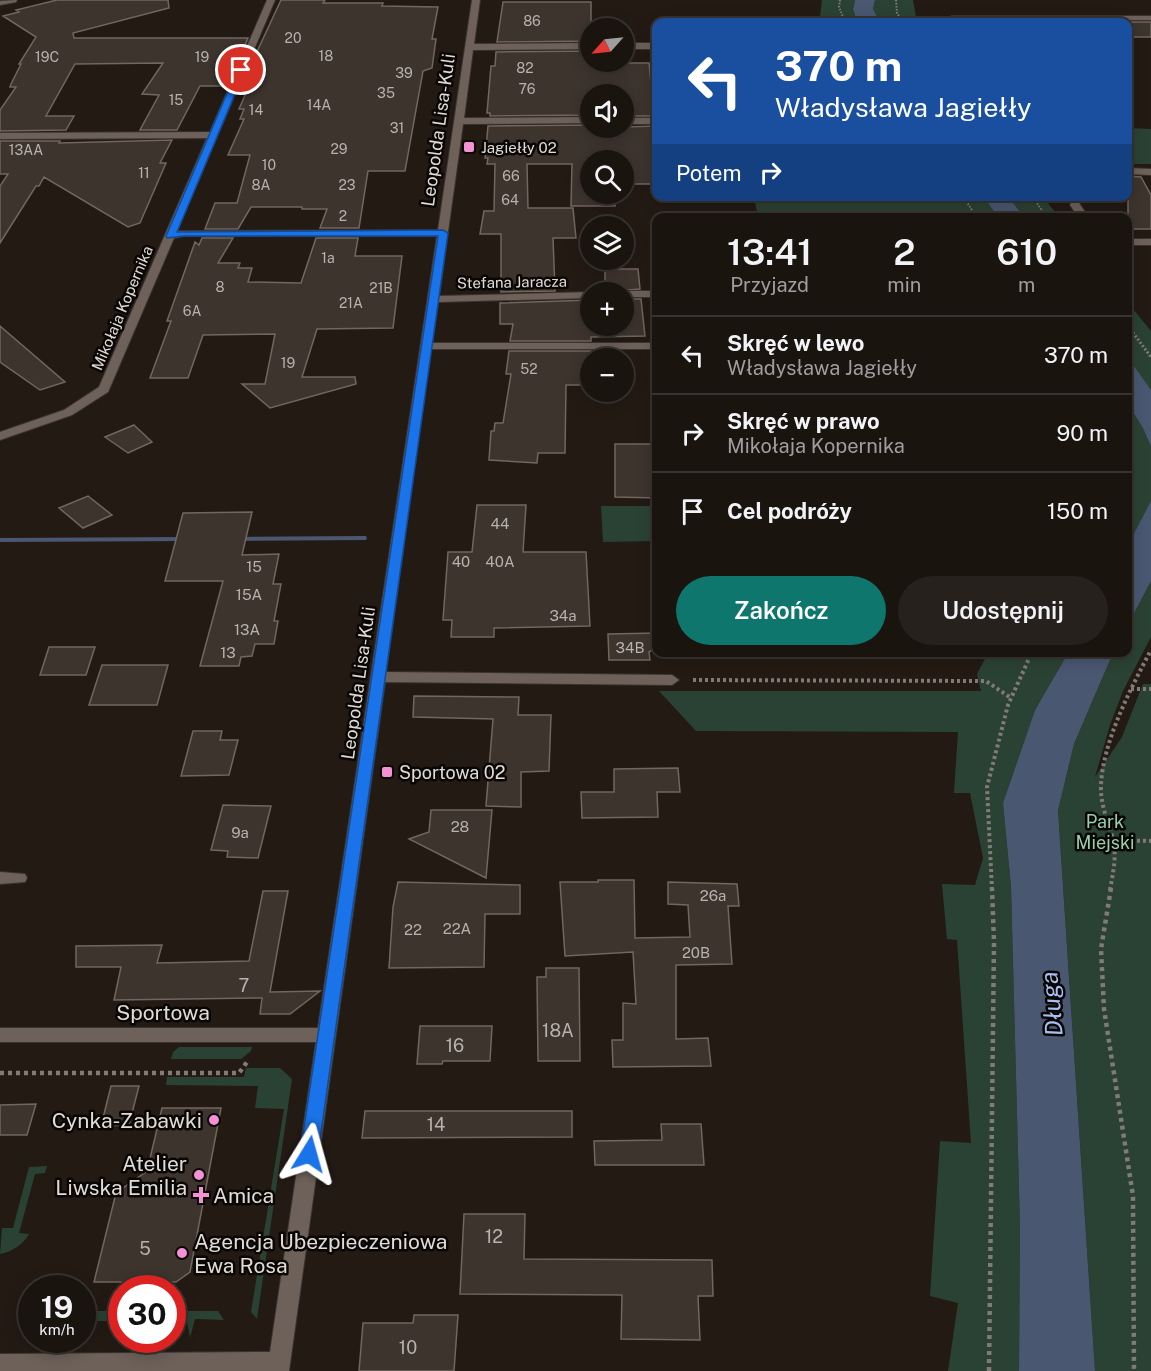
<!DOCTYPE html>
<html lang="pl">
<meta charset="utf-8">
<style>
:root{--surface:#1a140f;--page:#27211d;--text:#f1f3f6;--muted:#9f9e9e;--line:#38332f;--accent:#0f766e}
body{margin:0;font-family:"Public Sans",sans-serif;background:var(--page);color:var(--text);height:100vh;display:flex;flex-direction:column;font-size:22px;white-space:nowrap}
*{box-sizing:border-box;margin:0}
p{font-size:20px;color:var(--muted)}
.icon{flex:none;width:33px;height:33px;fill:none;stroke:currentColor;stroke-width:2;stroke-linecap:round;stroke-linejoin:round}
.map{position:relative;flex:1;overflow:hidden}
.drawer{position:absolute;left:652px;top:213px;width:480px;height:444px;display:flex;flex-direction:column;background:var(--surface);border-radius:12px;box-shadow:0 3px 15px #0003,0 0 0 2px var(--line)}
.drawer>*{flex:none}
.banner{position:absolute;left:652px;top:18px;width:480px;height:183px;border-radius:12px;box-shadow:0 3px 15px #0003,0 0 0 2px var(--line);background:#1a4fa0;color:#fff;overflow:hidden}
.needle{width:39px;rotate:243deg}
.fabs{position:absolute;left:580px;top:18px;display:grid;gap:12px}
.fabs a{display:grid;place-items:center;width:54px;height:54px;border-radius:50%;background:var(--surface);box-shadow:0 3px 15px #0003,0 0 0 2px var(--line);font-size:30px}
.speed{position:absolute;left:18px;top:1275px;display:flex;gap:12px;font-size:30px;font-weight:700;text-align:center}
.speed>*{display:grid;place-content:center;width:78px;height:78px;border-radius:50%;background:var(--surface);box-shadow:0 3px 15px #0003,0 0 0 2px var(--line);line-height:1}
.speed small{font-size:15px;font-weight:400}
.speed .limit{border:9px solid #d22;background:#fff;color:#111}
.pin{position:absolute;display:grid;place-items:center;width:51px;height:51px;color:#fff;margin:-26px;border:3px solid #fff;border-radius:50%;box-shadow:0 2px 6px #0007}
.me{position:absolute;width:66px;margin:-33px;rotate:8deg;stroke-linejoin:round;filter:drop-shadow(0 0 4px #0008)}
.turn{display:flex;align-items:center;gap:21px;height:126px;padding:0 24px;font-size:27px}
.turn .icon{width:78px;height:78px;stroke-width:2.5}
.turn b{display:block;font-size:42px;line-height:51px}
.then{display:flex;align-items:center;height:57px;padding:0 24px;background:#0003;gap:12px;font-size:22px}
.eta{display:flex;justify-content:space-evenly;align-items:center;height:102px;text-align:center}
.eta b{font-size:36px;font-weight:600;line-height:42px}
.button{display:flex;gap:12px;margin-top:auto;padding:12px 24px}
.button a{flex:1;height:69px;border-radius:36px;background:var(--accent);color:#fff;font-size:24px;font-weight:600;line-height:69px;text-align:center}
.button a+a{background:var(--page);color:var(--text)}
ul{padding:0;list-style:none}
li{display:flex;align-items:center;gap:18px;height:78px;padding:0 24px;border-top:2px solid var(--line)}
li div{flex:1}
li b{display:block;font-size:22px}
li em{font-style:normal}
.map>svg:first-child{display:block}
.green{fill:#2a4233}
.water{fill:#4a5771}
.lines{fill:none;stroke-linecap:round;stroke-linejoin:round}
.stream{fill:#4a5771;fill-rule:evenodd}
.building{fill:#3e342e;stroke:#72665f;stroke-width:1.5}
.minor-casing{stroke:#3b3431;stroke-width:2}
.path-far3{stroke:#817a75;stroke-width:2;stroke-dasharray:1.5 1.5;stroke-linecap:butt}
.path-far2{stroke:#817a75;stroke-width:3;stroke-dasharray:2 2;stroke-linecap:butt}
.path-far1{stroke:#817a75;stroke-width:4;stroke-dasharray:3 3;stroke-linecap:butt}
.path{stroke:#817a75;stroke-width:4.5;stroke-dasharray:4 4;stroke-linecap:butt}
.minor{fill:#6d615a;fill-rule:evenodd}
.route{fill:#1a73e8;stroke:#114b97;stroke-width:1.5}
.poi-dot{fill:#f391d5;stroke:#090604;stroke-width:2}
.labels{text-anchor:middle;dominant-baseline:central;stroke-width:5;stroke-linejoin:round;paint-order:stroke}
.far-number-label{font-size:14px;fill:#b8b1ad}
.far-poi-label{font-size:15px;fill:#e1dbd7;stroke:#090604;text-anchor:start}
.far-street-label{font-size:15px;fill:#e1dbd7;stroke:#090604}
.number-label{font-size:15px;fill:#b8b1ad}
.street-label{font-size:18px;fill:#e1dbd7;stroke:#090604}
.poi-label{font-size:18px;fill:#e1dbd7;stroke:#090604;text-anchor:start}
.park-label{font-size:18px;fill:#99cfab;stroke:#090604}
.near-number-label{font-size:18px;fill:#b8b1ad}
.near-street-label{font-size:21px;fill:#e1dbd7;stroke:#090604}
.near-poi-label{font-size:21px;fill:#e1dbd7;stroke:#090604;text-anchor:end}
.near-water-label{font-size:24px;font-style:italic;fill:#a7bff1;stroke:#090604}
</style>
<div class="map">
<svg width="1151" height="1371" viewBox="0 0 1151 1371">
<rect width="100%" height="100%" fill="#231a14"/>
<path class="green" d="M822 0H855L853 9 857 22H728L725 16H820Z
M875 0H913L916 17 929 18 931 22H880L873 9Z
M1128 128 1151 129V164H1128Z
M754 197H1043L1059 217H758Z
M1128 303 1151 331V508H1148L1128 545Z
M601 506H657V541L603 542Z
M1151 581V637L1123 691 1110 725 1095 777 1122 737 1143 684H1151V1371H1095L1058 809 1074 744 1113 653 1128 652V625Z
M988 653H1068L1035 710 1003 803 1011 887 1020 1228 1019 1371H948L958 1303 930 1296 940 1141 971 1143 957 940 947 939 942 884 975 885 983 858 970 793H954L958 732 696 731 659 691H981L977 674Z
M179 1047H252L251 1051 241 1059H171L173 1052Z
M246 1068H280L292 1079 257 1319 251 1312 284 1109 255 1108 258 1086 166 1085 167 1077H244Z
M47 1166 45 1173 35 1174 19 1233 29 1234C23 1245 13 1251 0 1254L2 1228H13L29 1167Z
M83 1311H121V1321H83Z
M173 1311H218L224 1320 195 1319 190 1338 187 1321 173 1320Z"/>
<path class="water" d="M855 0H875L873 9 880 22H857L853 9Z
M984 197H1008L1024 217H998Z
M1128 358 1151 390V446L1143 428 1128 404Z
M1151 501V581L1128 625V545Z
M1068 653H1113L1074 744 1058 810 1095 1371H1019L1020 1228 1011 887 1003 803 1035 710Z"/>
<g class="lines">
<path class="stream" d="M363 536H366L367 538 366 540 233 541 229 539 233 537Z
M187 537 191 539 190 541 0 542V538Z"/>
</g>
<path class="building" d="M57 0H168L169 8 73 33 74 38H248L228 86H200L177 130H140L159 95 142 94 163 63 75 64 46 116H74L66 130 0 131V110L16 87H10L11 84 21 64H19L36 37 3 16 19 12 16 10Z
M281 0H325L323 3H383L382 6 438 7 432 39H436L432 68 423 71 405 171H368L359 228H320L327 209H302V207H251L238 229H205L215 203H237L250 155H228L244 119H240L244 109H239L249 86H241Z
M503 2H591V41L497 42Z
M1128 22H1151V37H1128Z
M591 51V62L594 63H649L652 94H657V116H624V94H591V115L490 116V113H487L491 66H495L496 52Z
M591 125V128L657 126V184H624V160H591V194H615V206H571L572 164H527L528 208H573L576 238H553L555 291 501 292V234H480L484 211H494L495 164H487L488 158H485L488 126Z
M172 140 160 163H166L140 223 128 227 44 177 39 186H36L0 243V186L8 174H0V141H60L59 143Z
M1128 176 1141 177 1151 195V229H1128Z
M202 238H233L218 263H240L238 268H252L248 282 301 283 316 238H358L355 256H402L393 328 317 329 302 377H355L356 384 270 408 242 384H265L275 334 203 335 188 378H150L171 321H167L195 242 199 245Z
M605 269H638L640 289 605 292Z
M624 299H641L645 336 591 337V341H510L513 324H500V303L591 300V326H624Z
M0 326 65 382 40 390 0 362Z
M509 351H591V385H566L565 453H538L537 463 489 460 491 431H494L495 423H503L511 374H506Z
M134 425 152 442 128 453 105 437Z
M615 444H656L657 498 615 497Z
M88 496 112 515 83 528 59 508Z
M477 505H526L523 552H586L590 626 494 628V637H451L452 620H443L448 552H472Z
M252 512 242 555 279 554 273 584H281L274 621H278L274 644H255L252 656 241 657 239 666H200L223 581H165L183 513Z
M657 633V647L649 652 650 660H609L608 634Z
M49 647H95L86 675H40Z
M102 665H168L157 705H89Z
M414 696 519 697 518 715H551L549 771 521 772V807L486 806 493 719 413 717Z
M193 731H222L220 740H238L229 775 181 776Z
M678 768 680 792H657L658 817 582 818 581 792H614V769Z
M223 805 271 806 258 858 227 857 228 851 211 850Z
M431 810H492L486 878 409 839 429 832Z
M598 880H634L635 938 690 937 688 905 668 904V882L737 884 739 906H728L732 964 676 965V1039L708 1038 711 1066 613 1067 612 1040H623V1003L636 1004 633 952 565 956 560 882H598Z
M398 882 520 885V914H485L484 967 389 968 393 907Z
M263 891H288L270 992 320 991 290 1014H260L262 998 114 1000 121 967H76V946L162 945 157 963 249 961Z
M546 968H579L580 1061H538L537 977H546Z
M420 1026H492L490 1061H443L442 1064H417Z
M111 1086H139L129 1125 101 1126Z
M36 1104 27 1135H0V1105Z
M162 1108H221L190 1272 176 1282H94L116 1193 147 1171Z
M365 1111H572V1137L362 1138Z
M661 1124H701L704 1165H595L594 1141 662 1140Z
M464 1214H525L524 1259 712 1260 713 1296H698L700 1340 621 1339 622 1295 460 1294Z
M414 1315H458L454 1371H359L363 1323H413Z"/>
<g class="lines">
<defs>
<path id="minor" d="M17 0 16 2 0 5V1Z
M267 0H275L177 231 438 230 472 0H480L474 44 591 43V49L473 50 464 118 591 117V123L463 124 439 296 591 292H594H591V298L438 302 432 343H657V349H431L386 672 672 675 679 680 672 685 385 682 289 1371H0V1354L270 1352 316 1042H0V1028H318L437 236H184L174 238 108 392 72 415 0 440V432L64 410 99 387 207 138 0 139V133L210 132Z
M952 16H1151V20H949L948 18Z
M624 43H657V49H624Z
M624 118H657V124H624Z
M1128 168 1151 169V175L1128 174Z
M1071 203H1079L1089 218H1079L1070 205Z
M1128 239H1151V245H1128Z
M624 291H657V297H624V292H620Z
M0 872 25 874 27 878 25 882 0 884Z"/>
</defs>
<use href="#minor" class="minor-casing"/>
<path class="path-far3" d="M840 0 839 7 845 22
M896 0 897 13 903 22
M963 196 977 218
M1032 196 1047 218"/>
<path class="path-far2" d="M1128 326 1151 357"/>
<path class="path-far1" d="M693 680 986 681 1011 698
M1131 689H1151
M1113 840 1151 841
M992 890 987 787 1008 705 1032 652
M1110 890C1113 873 1117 856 1113 839 1108 821 1100 804 1101 785 1103 741 1131 688 1151 650"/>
<path class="path" d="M1111 888 1101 949 1104 1009 1133 1196 1134 1371
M0 1073H239L247 1062
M989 1371 994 942 992 888"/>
<use href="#minor" class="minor"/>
</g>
<path class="route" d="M241 67 245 70 177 232 443 230 448 233 318 1154 316 1159 309 1162 303 1159 300 1154 438 236H184L167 238 166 236 237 70Z"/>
<g class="poi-dot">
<rect x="463" y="141" width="12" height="12" rx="3"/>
<rect x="381" y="766" width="12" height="12" rx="3"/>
<circle cx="214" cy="1120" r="6"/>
<circle cx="199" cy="1175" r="6"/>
<path d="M198 1186h6v6h6v6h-6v6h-6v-6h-6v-6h6z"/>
<circle cx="182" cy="1253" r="6"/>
</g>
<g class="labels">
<g class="far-number-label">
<text x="532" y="21">86</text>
<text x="293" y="38">20</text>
<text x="326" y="56">18</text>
<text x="47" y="57">19C</text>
<text x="202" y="57">19</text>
<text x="525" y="68">82</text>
<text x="404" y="73">39</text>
<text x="527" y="89">76</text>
<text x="386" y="93">35</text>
<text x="176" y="100">15</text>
<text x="319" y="105">14A</text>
<text x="256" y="110">14</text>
<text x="397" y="128">31</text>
<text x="339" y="149">29</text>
<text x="26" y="150">13AA</text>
<text x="269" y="165">10</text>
<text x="144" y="173">11</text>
<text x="511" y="176">66</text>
<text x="261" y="185">8A</text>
<text x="347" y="185">23</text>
<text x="510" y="200">64</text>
<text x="343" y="216">2</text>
<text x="328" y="258">1a</text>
<text x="220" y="287">8</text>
<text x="381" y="288">21B</text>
<text x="351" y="303">21A</text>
<text x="192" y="311">6A</text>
<text x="288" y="363">19</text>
<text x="529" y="369">52</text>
</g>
<g class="far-poi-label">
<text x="481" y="147">Jagiełły 02</text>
</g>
<g class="far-street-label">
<text transform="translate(512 282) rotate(-1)">Stefana Jaracza</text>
<text transform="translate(122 308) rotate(-67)">Mikołaja Kopernika</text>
</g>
<g class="number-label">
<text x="500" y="523">44</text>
<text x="461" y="561">40</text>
<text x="500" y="561">40A</text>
<text x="254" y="566">15</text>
<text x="249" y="594">15A</text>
<text x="563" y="615">34a</text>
<text x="247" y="629">13A</text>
<text x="630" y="647">34B</text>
<text x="228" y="652">13</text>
<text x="460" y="826">28</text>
<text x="240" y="832">9a</text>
<text x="713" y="895">26a</text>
<text x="457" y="928">22A</text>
<text x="413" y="929">22</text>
<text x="696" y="952">20B</text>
</g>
<g class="street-label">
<text transform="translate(438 130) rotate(-82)">Leopolda Lisa-Kuli</text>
<text transform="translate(358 683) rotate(-82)">Leopolda Lisa-Kuli</text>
</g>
<g class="poi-label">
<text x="399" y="772">Sportowa 02</text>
</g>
<g class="park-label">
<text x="1105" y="821">Park<tspan x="1105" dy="21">Miejski</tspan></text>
</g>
<g class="near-number-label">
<text x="244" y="985">7</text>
<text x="558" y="1030">18A</text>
<text x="455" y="1045">16</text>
<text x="436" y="1124">14</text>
<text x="494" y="1236">12</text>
<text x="145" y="1248">5</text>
<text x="408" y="1347">10</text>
</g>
<g class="near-street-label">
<text x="163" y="1012">Sportowa</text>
</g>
<g class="near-poi-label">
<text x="202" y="1120">Cynka-Zabawki</text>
<text x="187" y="1163">Atelier<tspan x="187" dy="24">Liwska Emilia</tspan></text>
<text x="213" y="1195" text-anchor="start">Amica</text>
<text x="194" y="1241" text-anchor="start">Agencja Ubezpieczeniowa<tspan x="194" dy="24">Ewa Rosa</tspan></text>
</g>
<g class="near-water-label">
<text transform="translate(1051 1004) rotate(-95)">Długa</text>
</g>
</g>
</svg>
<div class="fabs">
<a><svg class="needle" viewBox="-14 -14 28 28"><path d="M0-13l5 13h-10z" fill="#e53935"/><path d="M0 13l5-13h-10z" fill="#9f9e9e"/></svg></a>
<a><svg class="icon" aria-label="sound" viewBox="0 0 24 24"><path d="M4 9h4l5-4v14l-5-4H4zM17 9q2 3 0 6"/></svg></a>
<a><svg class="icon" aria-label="search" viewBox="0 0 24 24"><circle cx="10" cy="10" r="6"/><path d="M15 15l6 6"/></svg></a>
<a><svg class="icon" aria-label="layers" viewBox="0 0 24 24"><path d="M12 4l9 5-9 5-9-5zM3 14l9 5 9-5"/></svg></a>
<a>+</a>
<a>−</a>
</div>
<div class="speed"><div>19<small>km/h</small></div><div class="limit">30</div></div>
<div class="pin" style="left:241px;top:70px;background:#d93025"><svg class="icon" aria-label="arrive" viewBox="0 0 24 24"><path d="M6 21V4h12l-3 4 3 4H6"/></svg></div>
<svg class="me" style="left:309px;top:1154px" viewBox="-20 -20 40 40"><path d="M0-17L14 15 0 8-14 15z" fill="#1a73e8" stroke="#fff" stroke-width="4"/></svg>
<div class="banner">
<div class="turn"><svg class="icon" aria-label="left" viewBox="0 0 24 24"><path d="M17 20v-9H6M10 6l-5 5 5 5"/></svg><div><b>370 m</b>Władysława Jagiełły</div></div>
<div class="then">Potem<svg class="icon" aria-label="right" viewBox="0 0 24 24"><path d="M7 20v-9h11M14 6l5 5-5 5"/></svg></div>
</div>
<section class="drawer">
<div class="eta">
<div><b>13:41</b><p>Przyjazd</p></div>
<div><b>2</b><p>min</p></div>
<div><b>610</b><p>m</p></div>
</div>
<ul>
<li><svg class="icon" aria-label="left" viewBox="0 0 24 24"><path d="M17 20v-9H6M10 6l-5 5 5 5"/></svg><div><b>Skręć w lewo</b><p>Władysława Jagiełły</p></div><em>370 m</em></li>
<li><svg class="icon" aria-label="right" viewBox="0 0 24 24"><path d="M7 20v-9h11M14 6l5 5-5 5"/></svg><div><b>Skręć w prawo</b><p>Mikołaja Kopernika</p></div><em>90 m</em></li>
<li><svg class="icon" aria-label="arrive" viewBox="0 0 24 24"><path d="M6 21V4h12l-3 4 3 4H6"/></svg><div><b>Cel podróży</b></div><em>150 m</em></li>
</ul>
<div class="button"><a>Zakończ</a><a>Udostępnij</a></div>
</section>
</div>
